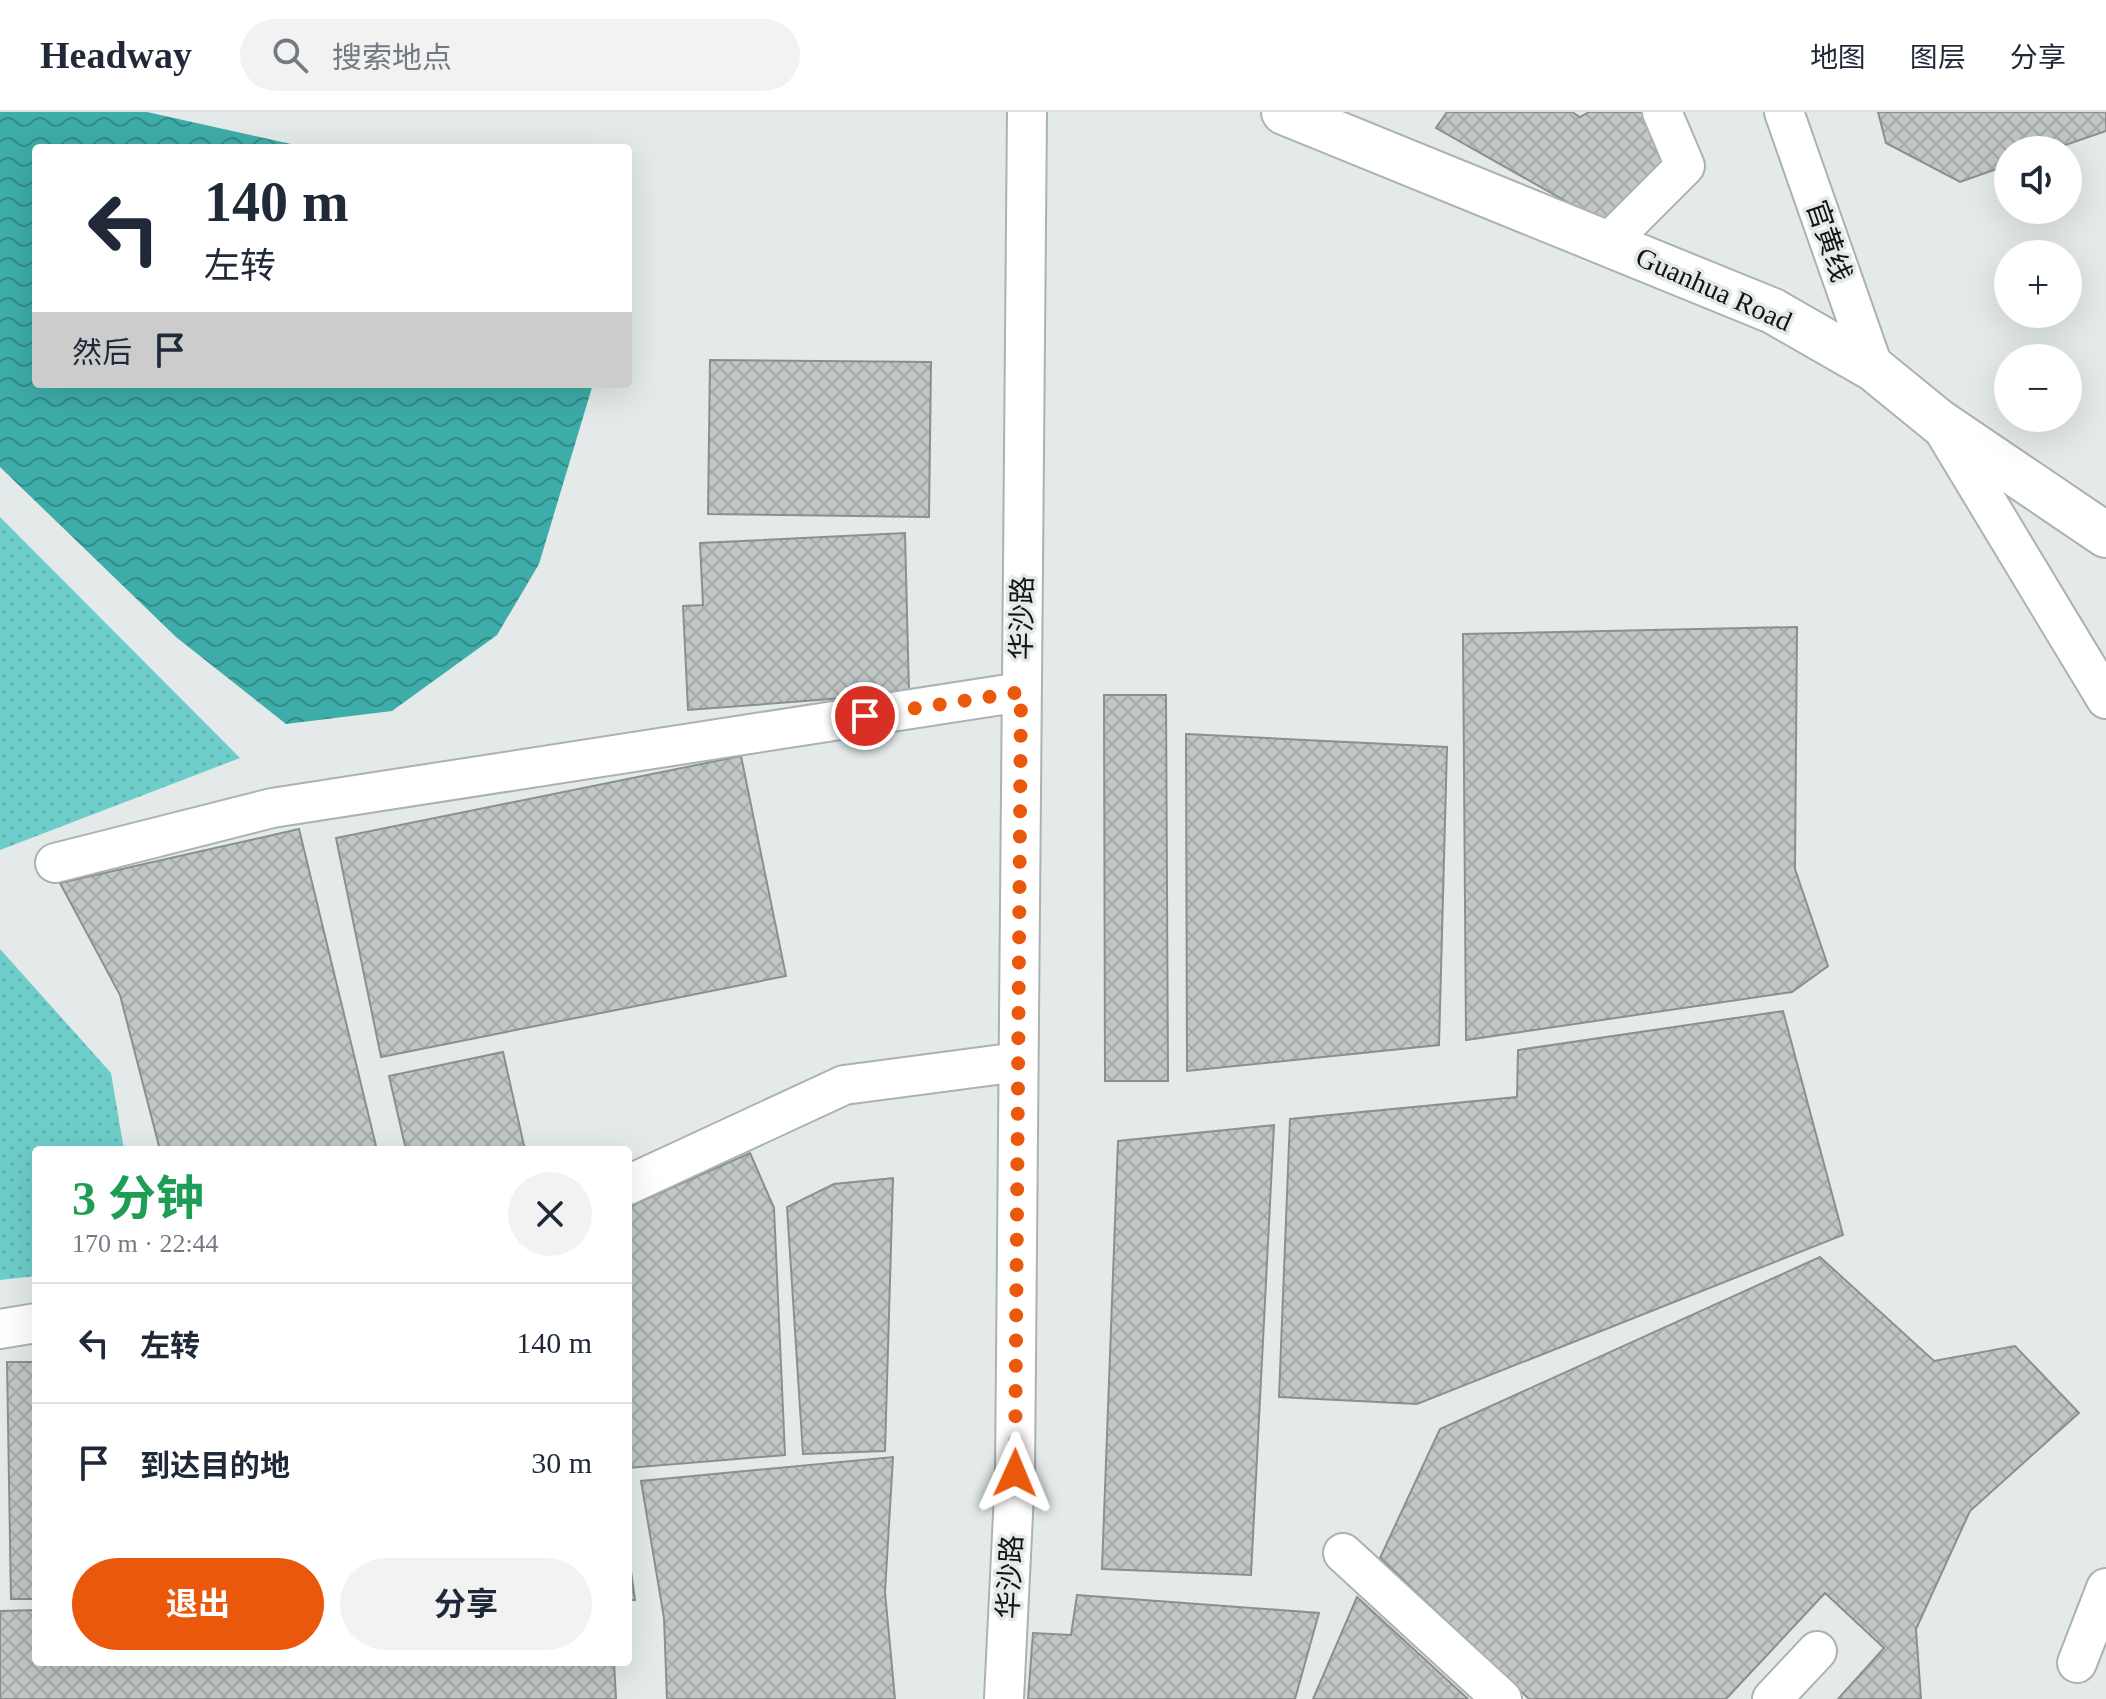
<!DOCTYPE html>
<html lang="zh">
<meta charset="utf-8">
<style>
:root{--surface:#fff;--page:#f2f2f3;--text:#1f2937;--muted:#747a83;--line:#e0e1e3;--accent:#ea580c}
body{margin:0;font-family:"Times New Roman","Noto Sans SC",serif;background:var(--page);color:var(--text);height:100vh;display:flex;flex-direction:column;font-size:30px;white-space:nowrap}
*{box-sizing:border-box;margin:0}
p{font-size:26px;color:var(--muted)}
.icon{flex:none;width:44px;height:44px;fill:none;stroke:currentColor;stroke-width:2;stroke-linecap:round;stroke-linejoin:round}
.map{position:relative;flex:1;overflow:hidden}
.details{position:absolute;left:32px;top:1034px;width:600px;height:520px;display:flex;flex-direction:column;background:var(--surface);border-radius:8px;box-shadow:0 8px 32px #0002}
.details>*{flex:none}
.guide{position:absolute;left:32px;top:32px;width:600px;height:244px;border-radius:8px;box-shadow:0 8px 32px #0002;background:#fff;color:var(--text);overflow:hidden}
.controls{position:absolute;left:1994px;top:24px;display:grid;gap:16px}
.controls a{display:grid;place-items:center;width:88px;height:88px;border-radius:50%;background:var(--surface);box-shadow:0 8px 32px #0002;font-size:40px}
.pin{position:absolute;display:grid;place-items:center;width:68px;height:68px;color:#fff;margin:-34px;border:4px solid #fff;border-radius:50%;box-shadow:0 2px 8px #0007}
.me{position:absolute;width:88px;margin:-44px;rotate:1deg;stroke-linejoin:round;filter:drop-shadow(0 0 6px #0008)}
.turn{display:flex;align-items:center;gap:28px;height:168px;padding:0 40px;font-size:36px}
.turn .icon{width:104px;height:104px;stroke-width:2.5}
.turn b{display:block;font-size:56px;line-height:68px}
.then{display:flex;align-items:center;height:76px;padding:0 40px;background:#0003;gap:16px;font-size:30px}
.round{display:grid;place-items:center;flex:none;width:84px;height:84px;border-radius:42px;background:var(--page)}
.overview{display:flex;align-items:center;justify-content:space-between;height:136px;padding:0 40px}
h1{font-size:48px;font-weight:700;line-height:60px;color:#1e9e55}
.button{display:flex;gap:16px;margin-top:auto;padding:16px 40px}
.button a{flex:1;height:92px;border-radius:48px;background:var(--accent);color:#fff;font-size:32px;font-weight:700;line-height:92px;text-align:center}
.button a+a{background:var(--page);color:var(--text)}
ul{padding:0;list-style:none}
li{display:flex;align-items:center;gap:24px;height:120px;padding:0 40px;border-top:2px solid var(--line)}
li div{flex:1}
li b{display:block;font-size:30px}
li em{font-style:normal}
header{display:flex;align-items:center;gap:48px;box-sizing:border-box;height:112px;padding:0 40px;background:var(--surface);border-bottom:2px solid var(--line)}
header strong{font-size:38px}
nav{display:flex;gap:44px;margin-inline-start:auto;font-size:28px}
.search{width:560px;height:72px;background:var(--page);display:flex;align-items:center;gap:20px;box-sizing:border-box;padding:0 28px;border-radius:44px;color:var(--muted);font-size:30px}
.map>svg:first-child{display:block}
.grass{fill:url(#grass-dots)}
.water{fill:url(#water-waves)}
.building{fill:url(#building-cross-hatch);stroke:#8a9090;stroke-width:2}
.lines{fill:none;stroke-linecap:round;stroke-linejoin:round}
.minor-casing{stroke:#acb2b2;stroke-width:42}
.major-casing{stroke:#acb2b2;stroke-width:48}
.minor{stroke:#fff;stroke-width:38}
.major{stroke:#fff;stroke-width:44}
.route{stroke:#ea580c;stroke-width:14;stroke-dasharray:0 25.2}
.labels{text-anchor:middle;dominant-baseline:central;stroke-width:7;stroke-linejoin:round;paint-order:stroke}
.street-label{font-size:28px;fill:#131515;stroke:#e3eae9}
</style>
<header>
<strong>Headway</strong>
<div class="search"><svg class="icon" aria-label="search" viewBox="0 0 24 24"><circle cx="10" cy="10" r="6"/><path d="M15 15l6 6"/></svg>搜索地点</div>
<nav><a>地图</a><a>图层</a><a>分享</a></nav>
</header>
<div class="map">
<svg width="2106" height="1587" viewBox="0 0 2106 1587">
<defs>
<pattern id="grass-dots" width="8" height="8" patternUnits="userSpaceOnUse" patternTransform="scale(2)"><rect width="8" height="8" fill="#6ecdc9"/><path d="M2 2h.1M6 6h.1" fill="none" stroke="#5eafac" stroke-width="1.8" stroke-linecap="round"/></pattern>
<pattern id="water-waves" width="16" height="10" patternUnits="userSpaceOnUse" patternTransform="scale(2)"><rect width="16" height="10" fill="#3eaca8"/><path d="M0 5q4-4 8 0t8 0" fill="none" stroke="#338b88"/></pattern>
<pattern id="building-cross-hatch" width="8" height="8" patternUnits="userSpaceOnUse" patternTransform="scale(2)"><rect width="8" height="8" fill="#c0c7c6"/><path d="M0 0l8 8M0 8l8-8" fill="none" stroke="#a4aaa9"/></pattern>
</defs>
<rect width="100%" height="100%" fill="#e3eae9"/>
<path class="grass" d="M0 405 240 646 0 738Z
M0 837 111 961 124 1038H36V1164L0 1168Z"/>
<path class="water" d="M0 0H147L309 36H36V272H593L539 452 497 523 392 599 286 612 176 525 0 355Z"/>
<path class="building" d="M1447 0H1572L1580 5 1589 0H1643L1663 52 1608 113 1436 16Z
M1878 0H2106V19L2051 38H2008V53L1960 70 1886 31Z
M710 248 931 250 929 405 708 402Z
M905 421 909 581 688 598 683 494 703 493 700 431Z
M1797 515 1795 757 1828 854 1792 880 1466 928 1463 522Z
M1104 583H1166L1168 969H1105Z
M1186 622 1447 635 1439 933 1187 959Z
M741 644 786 864 381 945 336 726Z
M299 717 377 1038H160L120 883 60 771Z
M1783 899 1843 1123 1417 1292 1279 1285 1290 1007 1517 985 1518 938Z
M503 940 525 1038H406L389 964Z
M1274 1013 1251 1463 1102 1457 1118 1029Z
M750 1041 774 1096 785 1343 628 1356V1095Z
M893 1066 885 1339 803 1342 787 1095 834 1072Z
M1820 1145 1934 1249 2015 1234 2079 1301 1970 1399 1916 1517 1921 1587H1838L1884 1536 1825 1481 1726 1587H1529L1380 1446 1440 1317Z
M7 1250H36V1487H11Z
M893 1345 885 1480 895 1587H667L664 1506 641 1369Z
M628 1438 635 1488H628Z
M1077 1483 1319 1501 1295 1587H1028L1033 1521 1071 1523Z
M1357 1485 1468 1587H1313Z
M36 1498V1550H614L616 1587H0V1499Z"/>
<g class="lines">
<defs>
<path id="minor" d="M1784 0 1874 257
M1608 131 1685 54 1662 0
M1940 312 2106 587
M55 751 272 696 1021 580
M628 1073 844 973 1018 950
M0 1217 36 1211
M1343 1441 1502 1587
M2077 1551 2106 1476
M1004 1587 1015 1361 1027 0
M1772 1587 1817 1539"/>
<path id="major" d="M1284 0 1773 199 1874 257 1939 310 2106 423"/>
</defs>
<use href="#minor" class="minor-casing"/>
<use href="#major" class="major-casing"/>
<use href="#minor" class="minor"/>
<use href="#major" class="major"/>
</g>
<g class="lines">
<path class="route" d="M865 604 1021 580 1015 1361"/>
</g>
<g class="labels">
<g class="street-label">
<text transform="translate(1829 129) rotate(71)">官黄线</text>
<text transform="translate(1714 177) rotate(24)">Guanhua Road</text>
<text transform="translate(1022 506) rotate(-89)">华沙路</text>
<text transform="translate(1010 1465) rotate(-87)">华沙路</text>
</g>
</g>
</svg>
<div class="controls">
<a><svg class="icon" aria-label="sound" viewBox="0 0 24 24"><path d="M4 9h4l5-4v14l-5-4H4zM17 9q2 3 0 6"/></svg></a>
<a>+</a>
<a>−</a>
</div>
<div class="pin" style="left:865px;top:604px;background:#d93025"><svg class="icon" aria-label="arrive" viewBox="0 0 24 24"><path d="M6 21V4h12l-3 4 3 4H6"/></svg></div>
<svg class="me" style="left:1015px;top:1361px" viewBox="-20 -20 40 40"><path d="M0-17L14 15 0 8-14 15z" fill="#ea580c" stroke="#fff" stroke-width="4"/></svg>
<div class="guide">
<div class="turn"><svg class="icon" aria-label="left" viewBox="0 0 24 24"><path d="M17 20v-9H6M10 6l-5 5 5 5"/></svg><div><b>140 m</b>左转</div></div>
<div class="then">然后<svg class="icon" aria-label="arrive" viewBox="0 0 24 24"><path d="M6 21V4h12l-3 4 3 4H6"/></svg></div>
</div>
<section class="details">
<div class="overview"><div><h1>3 分钟</h1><p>170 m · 22:44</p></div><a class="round"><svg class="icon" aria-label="close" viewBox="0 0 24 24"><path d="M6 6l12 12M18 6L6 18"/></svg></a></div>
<ul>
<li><svg class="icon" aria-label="left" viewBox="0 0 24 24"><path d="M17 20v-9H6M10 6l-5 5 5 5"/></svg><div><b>左转</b></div><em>140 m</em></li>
<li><svg class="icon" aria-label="arrive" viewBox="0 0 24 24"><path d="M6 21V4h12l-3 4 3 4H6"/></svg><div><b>到达目的地</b></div><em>30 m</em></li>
</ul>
<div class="button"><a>退出</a><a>分享</a></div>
</section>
</div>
